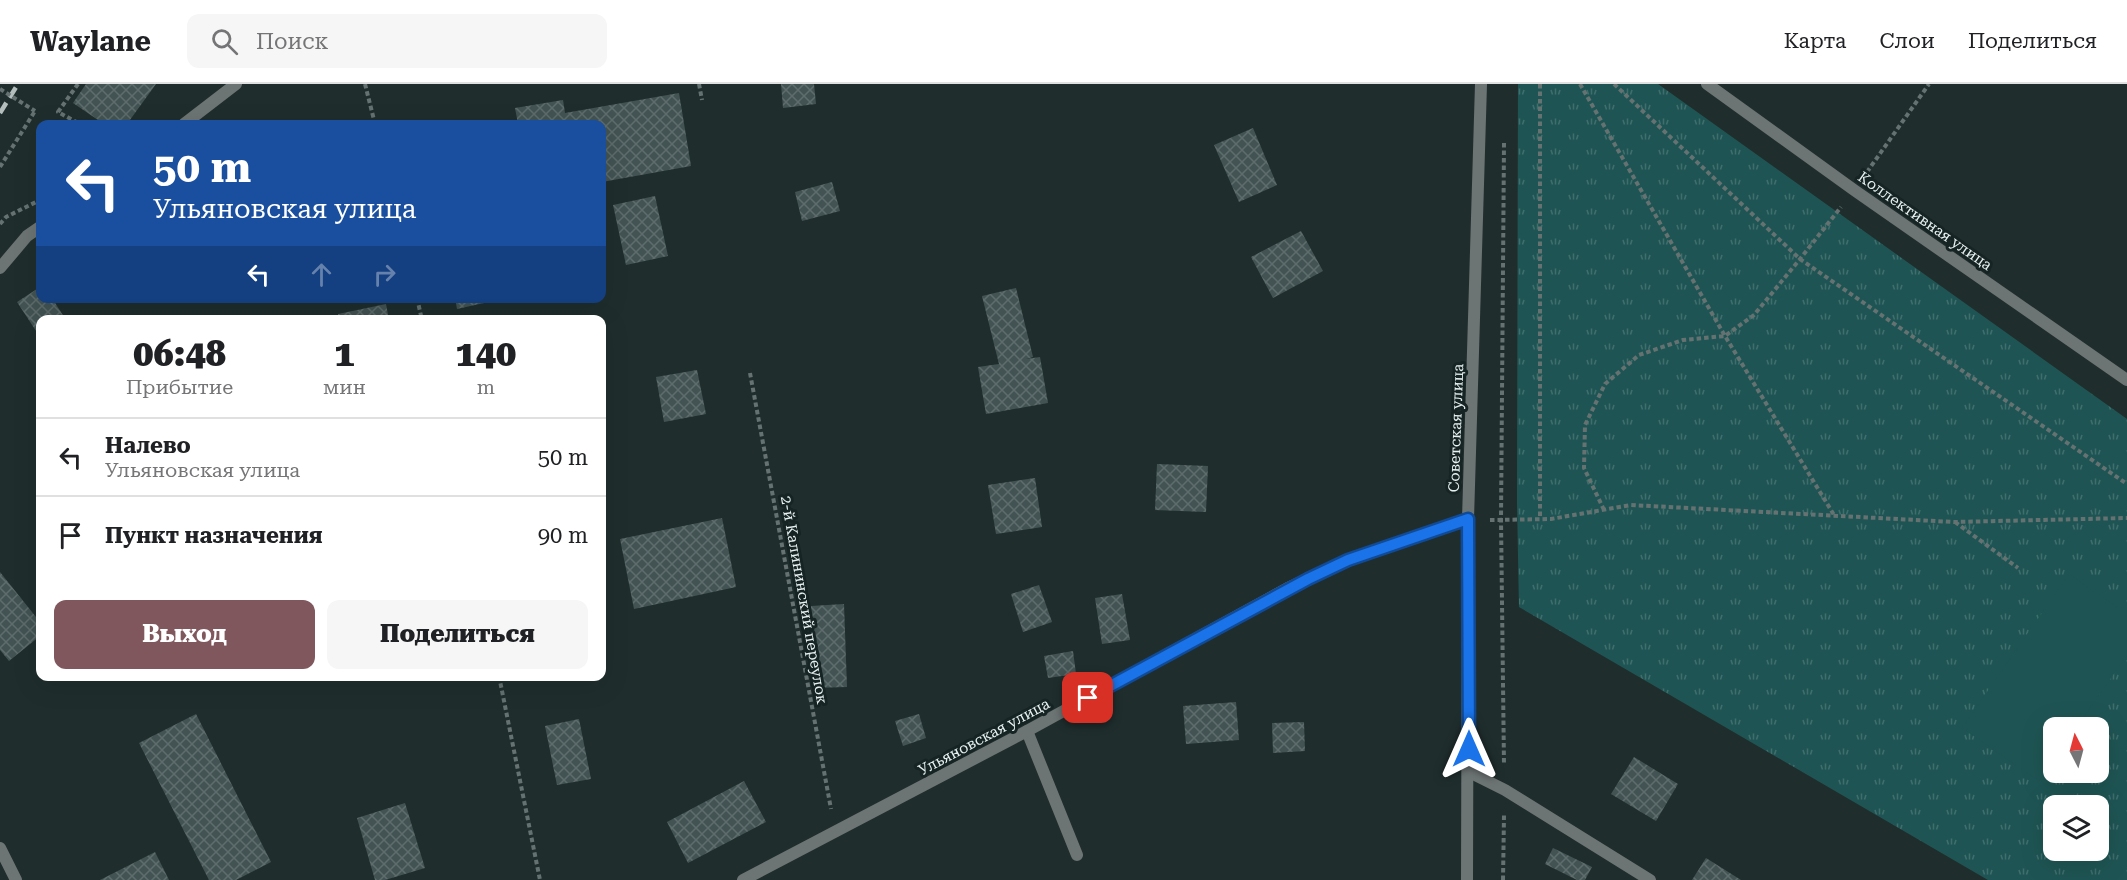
<!DOCTYPE html>
<html lang="ru">
<meta charset="utf-8">
<style>
:root{--surface:#fff;--page:#f6f6f6;--text:#202124;--muted:#757577;--line:#e0e0e0;--accent:#7f575d}
body{margin:0;font-family:"Roboto Serif",serif;background:var(--page);color:var(--text);height:100vh;display:flex;flex-direction:column;font-size:22px;white-space:nowrap}
*{box-sizing:border-box;margin:0}
p{font-size:20px;color:var(--muted)}
.icon{flex:none;width:33px;height:33px;fill:none;stroke:currentColor;stroke-width:2;stroke-linecap:round;stroke-linejoin:round}
.map{position:relative;flex:1;overflow:hidden}
.side{position:absolute;left:36px;top:231px;width:570px;height:366px;display:flex;flex-direction:column;background:var(--surface);border-radius:12px;box-shadow:0 6px 24px #0002}
.side>*{flex:none}
.hud{position:absolute;left:36px;top:36px;width:570px;height:183px;border-radius:12px;box-shadow:0 6px 24px #0002;background:#1a4fa0;color:#fff;overflow:hidden}
.needle{width:39px;rotate:354deg}
.buttons{position:absolute;left:2043px;top:633px;display:grid;gap:12px}
.buttons a{display:grid;place-items:center;width:66px;height:66px;border-radius:12px;background:var(--surface);box-shadow:0 6px 24px #0002;font-size:30px}
.pin{position:absolute;display:grid;place-items:center;width:51px;height:51px;color:#fff;margin:-26px;border-radius:12px;box-shadow:0 3px 9px #0006}
.me{position:absolute;width:66px;margin:-33px;rotate:0deg;stroke-linejoin:round;filter:drop-shadow(0 0 4px #0008)}
.turn{display:flex;align-items:center;gap:21px;height:126px;padding:0 18px;font-size:27px}
.turn .icon{width:78px;height:78px;stroke-width:2.5}
.turn b{display:block;font-size:42px;line-height:51px}
.lanes{display:flex;align-items:center;height:57px;padding:0 18px;background:#0003;justify-content:center;gap:30px;direction:ltr}
.lanes .off{opacity:.35}
.eta{display:flex;justify-content:space-evenly;align-items:center;height:102px;text-align:center}
.eta b{font-size:36px;font-weight:800;line-height:42px}
.button{display:flex;gap:12px;margin-top:auto;padding:12px 18px}
.button a{flex:1;height:69px;border-radius:12px;background:var(--accent);color:#fff;font-size:24px;font-weight:800;line-height:69px;text-align:center}
.button a+a{background:var(--page);color:var(--text)}
ul{padding:0;list-style:none}
li{display:flex;align-items:center;gap:18px;height:78px;padding:0 18px;border-top:2px solid var(--line)}
li div{flex:1}
li b{display:block;font-size:22px}
li em{font-style:normal}
header{display:flex;align-items:center;gap:36px;box-sizing:border-box;height:84px;padding:0 30px;background:var(--surface);border-bottom:2px solid var(--line)}
header strong{font-size:28px}
nav{display:flex;gap:33px;margin-inline-start:auto;font-size:21px}
.search{width:420px;height:54px;background:var(--page);display:flex;align-items:center;gap:15px;box-sizing:border-box;padding:0 21px;border-radius:12px;color:var(--muted);font-size:22px}
.map>svg:first-child{display:block}
.park{fill:url(#park-tufts);fill-rule:evenodd}
.pitch{fill:#1e5554}
.building{fill:url(#building-cross-hatch)}
.lines{fill:none;stroke-linecap:round;stroke-linejoin:round}
.path{stroke:#657271;stroke-width:4;stroke-dasharray:4.5 3;stroke-linecap:butt}
.service{stroke:#6d7474;stroke-width:12}
.minor{stroke:#6d7474;stroke-width:12}
.tertiary{stroke:#6d7474;stroke-width:12}
.rail{stroke:#b3bebd;stroke-width:4.5;stroke-dasharray:12 6;stroke-linecap:butt}
.path-bridge{stroke:#657271;stroke-width:4;stroke-dasharray:4.5 3;stroke-linecap:butt}
.route-casing{stroke:#114b97;stroke-width:15}
.route{stroke:#1a73e8;stroke-width:10}
.labels{text-anchor:middle;dominant-baseline:central;stroke-width:6;stroke-linejoin:round;paint-order:stroke}
.street-label{font-size:15px;fill:#e8f1f1;stroke:#162424}
</style>
<header>
<strong>Waylane</strong>
<div class="search"><svg class="icon" aria-label="search" viewBox="0 0 24 24"><circle cx="10" cy="10" r="6"/><path d="M15 15l6 6"/></svg>Поиск</div>
<nav><a>Карта</a><a>Слои</a><a>Поделиться</a></nav>
</header>
<div class="map">
<svg width="2127" height="796" viewBox="0 0 2127 796">
<defs>
<pattern id="park-tufts" width="24" height="20" patternUnits="userSpaceOnUse" patternTransform="scale(1.5)"><rect width="24" height="20" fill="#1e5554"/><path d="M3 7l-1-3M5 7V3M7 7l1-3M15 17l-1-3M17 17v-4M19 17l1-3" fill="none" stroke="#3f6e6d"/></pattern>
<pattern id="building-cross-hatch" width="8" height="8" patternUnits="userSpaceOnUse" patternTransform="scale(1.5)"><rect width="8" height="8" fill="#435353"/><path d="M0 0l8 8M0 8l8-8" fill="none" stroke="#5e6c6c"/></pattern>
</defs>
<rect width="100%" height="100%" fill="#1f2e2d"/>
<path class="park" d="M1518 0H1658L2127 335V796H1988L1519 523 1517 417ZM2054 644H2098V688H2054ZM2054 722H2098V766H2054Z"/>
<path class="pitch" d="M2069 490 2127 530V571L2077 643 2054 644 2053 677 2039 697 1962 644Z"/>
<path class="building" d="M86 0H156L127 40H104L73 19Z
M781 0H814L816 20 783 24Z
M679 9 691 82 602 98V40H518L515 24 563 16 565 29Z
M1253 44 1277 101 1239 118 1214 61Z
M832 98 840 127 802 137 795 108Z
M655 112 668 172 626 181 613 121Z
M1301 147 1323 187 1273 214 1251 173Z
M40 203V214H52L66 236H40V253L17 218Z
M1016 204 1033 273 1026 275 1040 273 1048 319 986 330 978 283 999 280 982 212Z
M455 214H493V217L457 225Z
M386 220 389 236H339L338 230Z
M697 286 706 330 664 338 656 293Z
M1157 380 1208 382 1206 428 1155 426Z
M1035 394 1042 443 996 450 988 401Z
M722 434 736 503 634 525 620 455Z
M0 488 40 538V552L9 577 0 566Z
M1039 501 1052 538 1023 548 1011 510Z
M1122 510 1130 556 1102 560 1095 514Z
M844 520 847 603 813 604 811 522Z
M1073 567 1076 590 1048 594 1044 572Z
M1236 618 1239 656 1186 660 1183 622Z
M196 630 271 778 236 796H209L139 659Z
M919 630 926 654 903 662 895 637Z
M579 635 591 695 557 701 545 642Z
M1304 638 1305 667 1273 669 1272 639Z
M1634 673 1678 700 1656 737 1611 710Z
M744 697 766 738 688 779 667 738Z
M405 719 425 784 385 796H375L357 734Z
M1553 764 1592 783 1585 796H1577L1545 780Z
M155 768 169 796H100Z
M1706 774 1741 796H1692Z"/>
<g class="lines">
<path class="path" d="M78 0 58 28 80 40
M365 0 375 40
M699 0 702 16
M1540 0V435
M1580 0 1725 252 1834 431
M1614 0 1800 175 2127 400
M1504 59 1501 436 1504 681
M0 83 35 27
M1867 88 1929 0
M0 140 6 133 40 116
M417 214 422 236
M750 289 831 725
M1604 426 1584 384 1585 341 1605 300 1639 271 1683 256 1725 252 1754 231 1800 175 1841 123
M1490 436 1551 435 1631 421 1954 438 2127 434
M1955 438 2018 484
M499 592 540 796
M1503 796 1504 731"/>
<path class="service" d="M1027 647 1077 771"/>
<path class="minor" d="M1707 0 1854 106 2127 296
M1469 688 1505 706 1650 796"/>
<path class="tertiary" d="M184 40 236 0
M0 184 27 152 40 143
M0 764 16 796
M743 796 1027 647 1288 504 1348 476 1468 435
M1467 796 1468 435 1481 0"/>
<path class="rail" d="M0 29 18 0"/>
<path class="path-bridge" d="M0 5 35 27"/>
</g>
<g class="lines">
<defs>
<path id="route" d="M1088 614 1308 495 1348 476 1468 435 1469 665"/>
</defs>
<use href="#route" class="route-casing"/>
<use href="#route" class="route"/>
</g>
<g class="labels">
<g class="street-label">
<text transform="translate(1925 137) rotate(35)">Коллективная улица</text>
<text transform="translate(1456 344) rotate(-88)">Советская улица</text>
<text transform="translate(804 516) rotate(80)">2-й Калининский переулок</text>
<text transform="translate(984 653) rotate(-28)">Ульяновская улица</text>
</g>
</g>
</svg>
<div class="buttons">
<a><svg class="needle" viewBox="-14 -14 28 28"><path d="M0-13l5 13h-10z" fill="#e53935"/><path d="M0 13l5-13h-10z" fill="#757577"/></svg></a>
<a><svg class="icon" aria-label="layers" viewBox="0 0 24 24"><path d="M12 4l9 5-9 5-9-5zM3 14l9 5 9-5"/></svg></a>
</div>
<div class="pin" style="left:1088px;top:614px;background:#d93025"><svg class="icon" aria-label="arrive" viewBox="0 0 24 24"><path d="M6 21V4h12l-3 4 3 4H6"/></svg></div>
<svg class="me" style="left:1469px;top:665px" viewBox="-20 -20 40 40"><path d="M0-17L14 15 0 8-14 15z" fill="#1a73e8" stroke="#fff" stroke-width="4"/></svg>
<div class="hud">
<div class="turn"><svg class="icon" aria-label="left" viewBox="0 0 24 24"><path d="M17 20v-9H6M10 6l-5 5 5 5"/></svg><div><b>50 m</b>Ульяновская улица</div></div>
<div class="lanes"><svg class="icon" aria-label="left" viewBox="0 0 24 24"><path d="M17 20v-9H6M10 6l-5 5 5 5"/></svg><svg class="icon off" aria-label="ahead" viewBox="0 0 24 24"><path d="M12 20V5M6 11l6-6 6 6"/></svg><svg class="icon off" aria-label="right" viewBox="0 0 24 24"><path d="M7 20v-9h11M14 6l5 5-5 5"/></svg></div>
</div>
<section class="side">
<div class="eta">
<div><b>06:48</b><p>Прибытие</p></div>
<div><b>1</b><p>мин</p></div>
<div><b>140</b><p>m</p></div>
</div>
<ul>
<li><svg class="icon" aria-label="left" viewBox="0 0 24 24"><path d="M17 20v-9H6M10 6l-5 5 5 5"/></svg><div><b>Налево</b><p>Ульяновская улица</p></div><em>50 m</em></li>
<li><svg class="icon" aria-label="arrive" viewBox="0 0 24 24"><path d="M6 21V4h12l-3 4 3 4H6"/></svg><div><b>Пункт назначения</b></div><em>90 m</em></li>
</ul>
<div class="button"><a>Выход</a><a>Поделиться</a></div>
</section>
</div>
